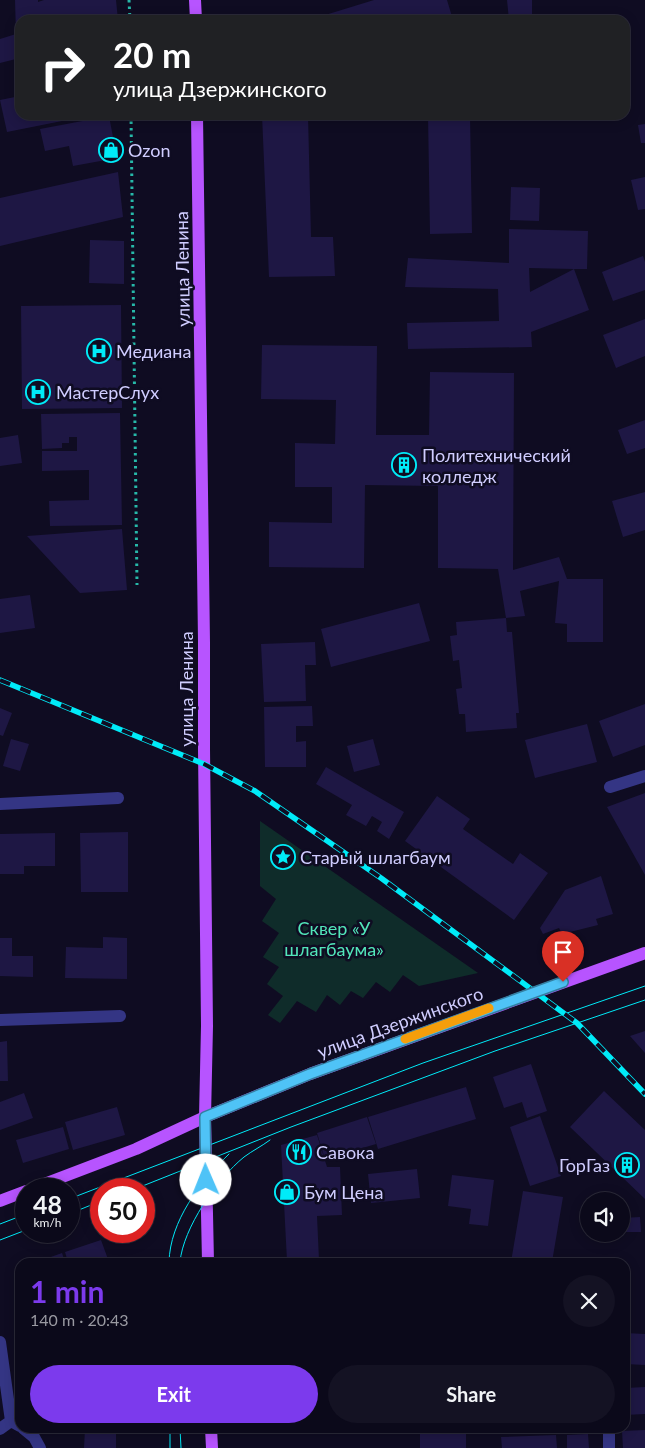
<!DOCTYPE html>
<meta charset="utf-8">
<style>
:root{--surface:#0b091a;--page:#141223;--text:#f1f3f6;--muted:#9a9aa2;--line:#2b2a39;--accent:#7c3aed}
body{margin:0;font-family:Lato,sans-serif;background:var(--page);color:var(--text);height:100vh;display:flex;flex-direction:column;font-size:19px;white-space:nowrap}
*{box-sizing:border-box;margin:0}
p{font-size:16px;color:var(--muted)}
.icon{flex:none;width:28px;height:28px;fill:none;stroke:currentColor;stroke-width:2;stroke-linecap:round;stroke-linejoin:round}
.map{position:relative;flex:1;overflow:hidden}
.panel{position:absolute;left:15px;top:1258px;width:615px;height:175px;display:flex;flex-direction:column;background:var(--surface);border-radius:15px;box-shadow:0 2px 12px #0003,0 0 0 1px var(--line)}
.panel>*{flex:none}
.banner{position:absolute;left:15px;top:15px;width:615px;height:105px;border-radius:15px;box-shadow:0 2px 12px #0003,0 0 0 1px var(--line);background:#202124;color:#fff;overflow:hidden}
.controls{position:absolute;left:580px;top:1192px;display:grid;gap:10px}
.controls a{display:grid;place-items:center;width:50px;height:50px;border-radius:50%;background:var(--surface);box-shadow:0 2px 12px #0003,0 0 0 1px var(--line);font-size:25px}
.speed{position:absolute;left:15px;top:1178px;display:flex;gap:10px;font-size:25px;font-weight:700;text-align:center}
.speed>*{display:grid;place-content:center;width:65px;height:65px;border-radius:50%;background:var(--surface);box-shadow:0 2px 12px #0003,0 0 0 1px var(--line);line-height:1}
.speed small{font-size:12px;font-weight:400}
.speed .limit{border:8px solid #d22;background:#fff;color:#111}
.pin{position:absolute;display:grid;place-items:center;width:42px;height:42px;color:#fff;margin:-51px -21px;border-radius:50% 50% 50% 0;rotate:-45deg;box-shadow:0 0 5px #0007}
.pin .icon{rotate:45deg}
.me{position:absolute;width:55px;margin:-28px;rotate:359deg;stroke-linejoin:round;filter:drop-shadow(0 0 4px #0008)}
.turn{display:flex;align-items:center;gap:18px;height:105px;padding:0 15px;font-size:22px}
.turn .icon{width:65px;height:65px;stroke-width:2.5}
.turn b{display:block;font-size:35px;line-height:42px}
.round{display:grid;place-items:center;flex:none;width:52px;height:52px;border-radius:26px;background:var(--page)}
.overview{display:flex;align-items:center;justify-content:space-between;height:85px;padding:0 15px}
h1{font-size:30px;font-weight:700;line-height:38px;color:var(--accent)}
.primary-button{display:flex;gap:10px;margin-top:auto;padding:10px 15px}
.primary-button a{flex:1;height:58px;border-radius:30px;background:var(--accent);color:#fff;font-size:20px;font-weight:700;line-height:58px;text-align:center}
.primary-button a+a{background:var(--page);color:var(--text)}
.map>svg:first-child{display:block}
.green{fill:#0f2c2a}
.building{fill:#1e1744}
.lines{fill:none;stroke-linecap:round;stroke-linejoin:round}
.path{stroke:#27b9a9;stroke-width:3;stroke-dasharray:2.5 4;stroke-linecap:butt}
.minor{stroke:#343584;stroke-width:12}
.major{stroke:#b754ff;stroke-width:12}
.tram{stroke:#00ebf8;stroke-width:1}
.rail-casing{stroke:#00ebf8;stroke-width:5.5}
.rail{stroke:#0f0c22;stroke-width:4;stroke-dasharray:11;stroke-linecap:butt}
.route-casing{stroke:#337fa1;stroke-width:12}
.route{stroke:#4fc3f7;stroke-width:9}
.slow{stroke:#f59e0b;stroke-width:9}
.labels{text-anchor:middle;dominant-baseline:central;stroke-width:5;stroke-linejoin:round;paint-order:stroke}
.poi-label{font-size:18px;fill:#d0cdff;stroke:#0f0c22;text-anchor:start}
.street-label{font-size:18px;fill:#d0cdff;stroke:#0f0c22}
.park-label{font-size:18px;fill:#52e6ba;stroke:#0f0c22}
</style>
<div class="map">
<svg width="645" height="1448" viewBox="0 0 645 1448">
<rect width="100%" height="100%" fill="#0f0c22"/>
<path class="green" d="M260 821 478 973 419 986 403 975 390 992 376 982 363 998 351 991 340 1005 327 995 316 1012 297 1001 280 1023 268 1015 283 996 267 984 279 967 263 957 279 933 262 921 276 899 260 886Z"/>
<path class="building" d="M15 0H38V2L44 0H116L118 20H20V58L0 63V39L16 34Z
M374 0H447L453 20H309Z
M507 0H532V19L509 20Z
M20 96V115L87 116 7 132 0 100Z
M262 115H308L311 237H333L335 276 269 277Z
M428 115H470L472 233 430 234Z
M109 116 117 158 73 166 69 146 45 151 40 129Z
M645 124V143H641L638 125Z
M118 172 123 217 0 246V198Z
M645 177V209L638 210 631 180Z
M511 187 540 188 539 221 510 220Z
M509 229 588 231 587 269H574L529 268 530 292 574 269 589 310 531 332 532 347 408 349 407 323 499 321 498 289 405 287 408 258 509 263Z
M90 240 124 241V284L89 283Z
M643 256 645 262V290L613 301 602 272Z
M121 305 122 408 22 409 21 306Z
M645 319V356L616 368 603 335Z
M262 345 377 346 376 435H429L430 372 514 373 513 570 559 557 567 579H603V642H567V624L555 623 559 581 520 591 525 616 506 618 498 569 438 568V486L365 485 364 568 269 567V522L332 523V487H295V443L335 444 336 400 261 399Z
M120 413 122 525 50 526 49 501 89 500V470L42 471V451H77V437H69V443H62V448L42 449 41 414Z
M645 420V448L627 454 618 430Z
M18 435 22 463 0 466V438Z
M645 492V530L623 537 612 501Z
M122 529 127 590 80 593 27 536Z
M30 595 35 628 0 633V599Z
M419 603 430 641 331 667 321 629Z
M506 618 507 632H512L519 713H516L517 728 466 732 465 714H459L456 689 462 688 459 660 453 661 450 636 457 635 456 622Z
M315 642 316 665H305L306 701 264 702 261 644Z
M645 704V745L613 757 599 721Z
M312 706 313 726H296V742L306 741V767H265L264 707Z
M0 708 12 713 3 736 0 735Z
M587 724 597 762 535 778 525 740Z
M11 739 29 744 20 771 3 766Z
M373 739 380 765 354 772 347 746Z
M326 767 404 812 389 839 377 831 382 822 372 816 366 826 346 815 352 805 316 784Z
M645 793V875L607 807Z
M437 796 470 819 463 829 513 864 520 853 548 873 514 920 405 841Z
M128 832V892H81L80 833Z
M55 833V866H24V874H0V834Z
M601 876 613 914 596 919 598 925 562 934 559 928 543 934 540 928 565 890Z
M103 937 127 938V979L65 978 66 947 103 948Z
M0 938H12V956H33V977L0 976Z
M645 1031V1053L630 1036Z
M7 1041 8 1081H0V1042Z
M531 1064 547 1111 527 1118 522 1102 504 1108 493 1077Z
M466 1087 476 1119 378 1149 368 1117Z
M604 1091 645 1130V1199L570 1127Z
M24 1093 33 1118 0 1130V1102Z
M117 1107 125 1135 73 1150 65 1122Z
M540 1116 561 1176 530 1186 510 1127Z
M367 1117 376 1144 325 1159 317 1133Z
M63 1127 69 1149 23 1163 16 1140Z
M317 1135 327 1167H340L342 1215 317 1216 319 1260 287 1261 281 1145Z
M417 1169 420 1198 371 1203 368 1174Z
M452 1175 494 1180 488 1226 469 1224 471 1209 448 1206Z
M523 1191 563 1197 552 1262H511Z
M640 1217 641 1232H622V1218Z
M101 1240 109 1262H68L65 1252Z
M62 1253 65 1262H37Z
M625 1333 645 1334V1365L625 1364Z
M645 1387V1414L625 1415V1388Z
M85 1428H116V1448H84Z
M420 1428H466V1448H420Z
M515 1428H585V1430L515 1432Z
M645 1430V1448H623L622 1431Z
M588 1434 589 1448H567V1435Z
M556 1435 557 1448H502L501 1437Z"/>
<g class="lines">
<path class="path" d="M129 0 130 20
M131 115 137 585"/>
<path class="minor" d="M610 787 645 776
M0 804 118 798
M0 1020 120 1016
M0 1342 11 1421 20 1426
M23 1428 34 1437 40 1448
M609 1428V1448
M0 1429 11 1421"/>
<path class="major" d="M195 0 196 20
M197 115 204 642V749L207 1026 205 1117 208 1262
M31 1189 136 1149 205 1117 310 1074 645 953
M0 1201 26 1191
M211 1428 212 1448"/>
<path class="tram" d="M135 1189 291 1127 495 1051 645 1000
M69 1199 423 1063 645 986
M69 1214 101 1201
M0 1224 26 1214
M0 1240 26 1230
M169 1262C170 1221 200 1182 229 1154
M180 1262C183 1228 217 1179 244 1157 252 1151 262 1146 270 1140
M170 1428V1448
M180 1428 181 1448"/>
<defs>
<path id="rail" d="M0 680 204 764 255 791 381 878 577 1023 645 1094"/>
</defs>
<use href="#rail" class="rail-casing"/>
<use href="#rail" class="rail"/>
</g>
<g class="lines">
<defs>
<path id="route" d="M206 1180 205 1117 310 1074 563 982"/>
</defs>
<use href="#route" class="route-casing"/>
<use href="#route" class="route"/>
<path class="slow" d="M405 1039 489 1008"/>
</g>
<defs>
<symbol id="shop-ring" viewBox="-11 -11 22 22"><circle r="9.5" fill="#0f0c22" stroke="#00ebf8" stroke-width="1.5"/><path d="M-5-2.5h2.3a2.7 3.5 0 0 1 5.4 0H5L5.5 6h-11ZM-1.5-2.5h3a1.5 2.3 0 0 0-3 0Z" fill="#00ebf8"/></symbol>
<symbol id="hospital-ring" viewBox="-11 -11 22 22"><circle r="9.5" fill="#0f0c22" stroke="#00ebf8" stroke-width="1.5"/><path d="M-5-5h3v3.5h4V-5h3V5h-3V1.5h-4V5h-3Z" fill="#00ebf8"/></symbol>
<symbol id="building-ring" viewBox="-11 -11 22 22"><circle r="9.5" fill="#0f0c22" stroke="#00ebf8" stroke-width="1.5"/><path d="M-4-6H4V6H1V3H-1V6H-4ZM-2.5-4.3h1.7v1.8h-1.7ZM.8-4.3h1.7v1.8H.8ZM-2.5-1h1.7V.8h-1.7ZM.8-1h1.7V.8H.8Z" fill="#00ebf8"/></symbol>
<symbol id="sight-ring" viewBox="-11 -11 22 22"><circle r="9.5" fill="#0f0c22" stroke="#00ebf8" stroke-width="1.5"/><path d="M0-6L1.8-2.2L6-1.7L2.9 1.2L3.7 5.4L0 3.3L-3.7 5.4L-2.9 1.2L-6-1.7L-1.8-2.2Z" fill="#00ebf8"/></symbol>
<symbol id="restaurant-ring" viewBox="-11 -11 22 22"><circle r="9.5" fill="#0f0c22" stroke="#00ebf8" stroke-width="1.5"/><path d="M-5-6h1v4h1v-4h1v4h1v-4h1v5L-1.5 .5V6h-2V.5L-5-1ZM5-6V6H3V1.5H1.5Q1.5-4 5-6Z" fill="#00ebf8"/></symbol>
</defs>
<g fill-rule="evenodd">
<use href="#shop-ring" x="97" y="136" width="28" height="28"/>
<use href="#hospital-ring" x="85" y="337" width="28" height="28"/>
<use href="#hospital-ring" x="24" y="378" width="28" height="28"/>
<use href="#building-ring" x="390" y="451" width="28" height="28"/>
<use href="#sight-ring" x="269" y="843" width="28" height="28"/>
<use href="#restaurant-ring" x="285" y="1138" width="28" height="28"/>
<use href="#building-ring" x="613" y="1151" width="28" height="28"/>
<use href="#shop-ring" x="273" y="1178" width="28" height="28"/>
</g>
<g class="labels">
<g class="poi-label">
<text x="128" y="150">Ozon</text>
<text x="116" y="351">Медиана</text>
<text x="56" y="392">МастерСлух</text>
<text x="422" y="455">Политехнический<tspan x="422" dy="21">колледж</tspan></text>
<text x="300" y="857">Старый шлагбаум</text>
<text x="316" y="1152">Савока</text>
<text x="610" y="1165" text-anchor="end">ГорГаз</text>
<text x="304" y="1192">Бум Цена</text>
</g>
<g class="street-label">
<text transform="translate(182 269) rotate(-91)">улица Ленина</text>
<text transform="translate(186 689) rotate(-90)">улица Ленина</text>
<text transform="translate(400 1022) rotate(-20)">улица Дзержинского</text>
</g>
<g class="park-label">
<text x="334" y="928">Сквер «У<tspan x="334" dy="21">шлагбаума»</tspan></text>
</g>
</g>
</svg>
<div class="controls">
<a><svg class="icon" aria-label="sound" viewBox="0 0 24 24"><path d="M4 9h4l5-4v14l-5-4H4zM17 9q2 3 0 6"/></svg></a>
</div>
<div class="speed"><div>48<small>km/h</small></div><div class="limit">50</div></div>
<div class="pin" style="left:563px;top:982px;background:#d93025"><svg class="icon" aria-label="arrive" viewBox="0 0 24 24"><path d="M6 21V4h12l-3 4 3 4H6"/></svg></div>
<svg class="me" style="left:206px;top:1180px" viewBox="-20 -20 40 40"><circle r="19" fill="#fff"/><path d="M0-13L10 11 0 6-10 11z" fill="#4fc3f7"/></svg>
<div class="banner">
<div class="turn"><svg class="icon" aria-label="right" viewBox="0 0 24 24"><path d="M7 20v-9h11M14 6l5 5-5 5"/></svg><div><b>20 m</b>улица Дзержинского</div></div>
</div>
<section class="panel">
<div class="overview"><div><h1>1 min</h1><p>140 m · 20:43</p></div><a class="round"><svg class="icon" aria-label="close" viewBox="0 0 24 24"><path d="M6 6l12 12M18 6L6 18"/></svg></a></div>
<div class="primary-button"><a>Exit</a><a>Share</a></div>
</section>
</div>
